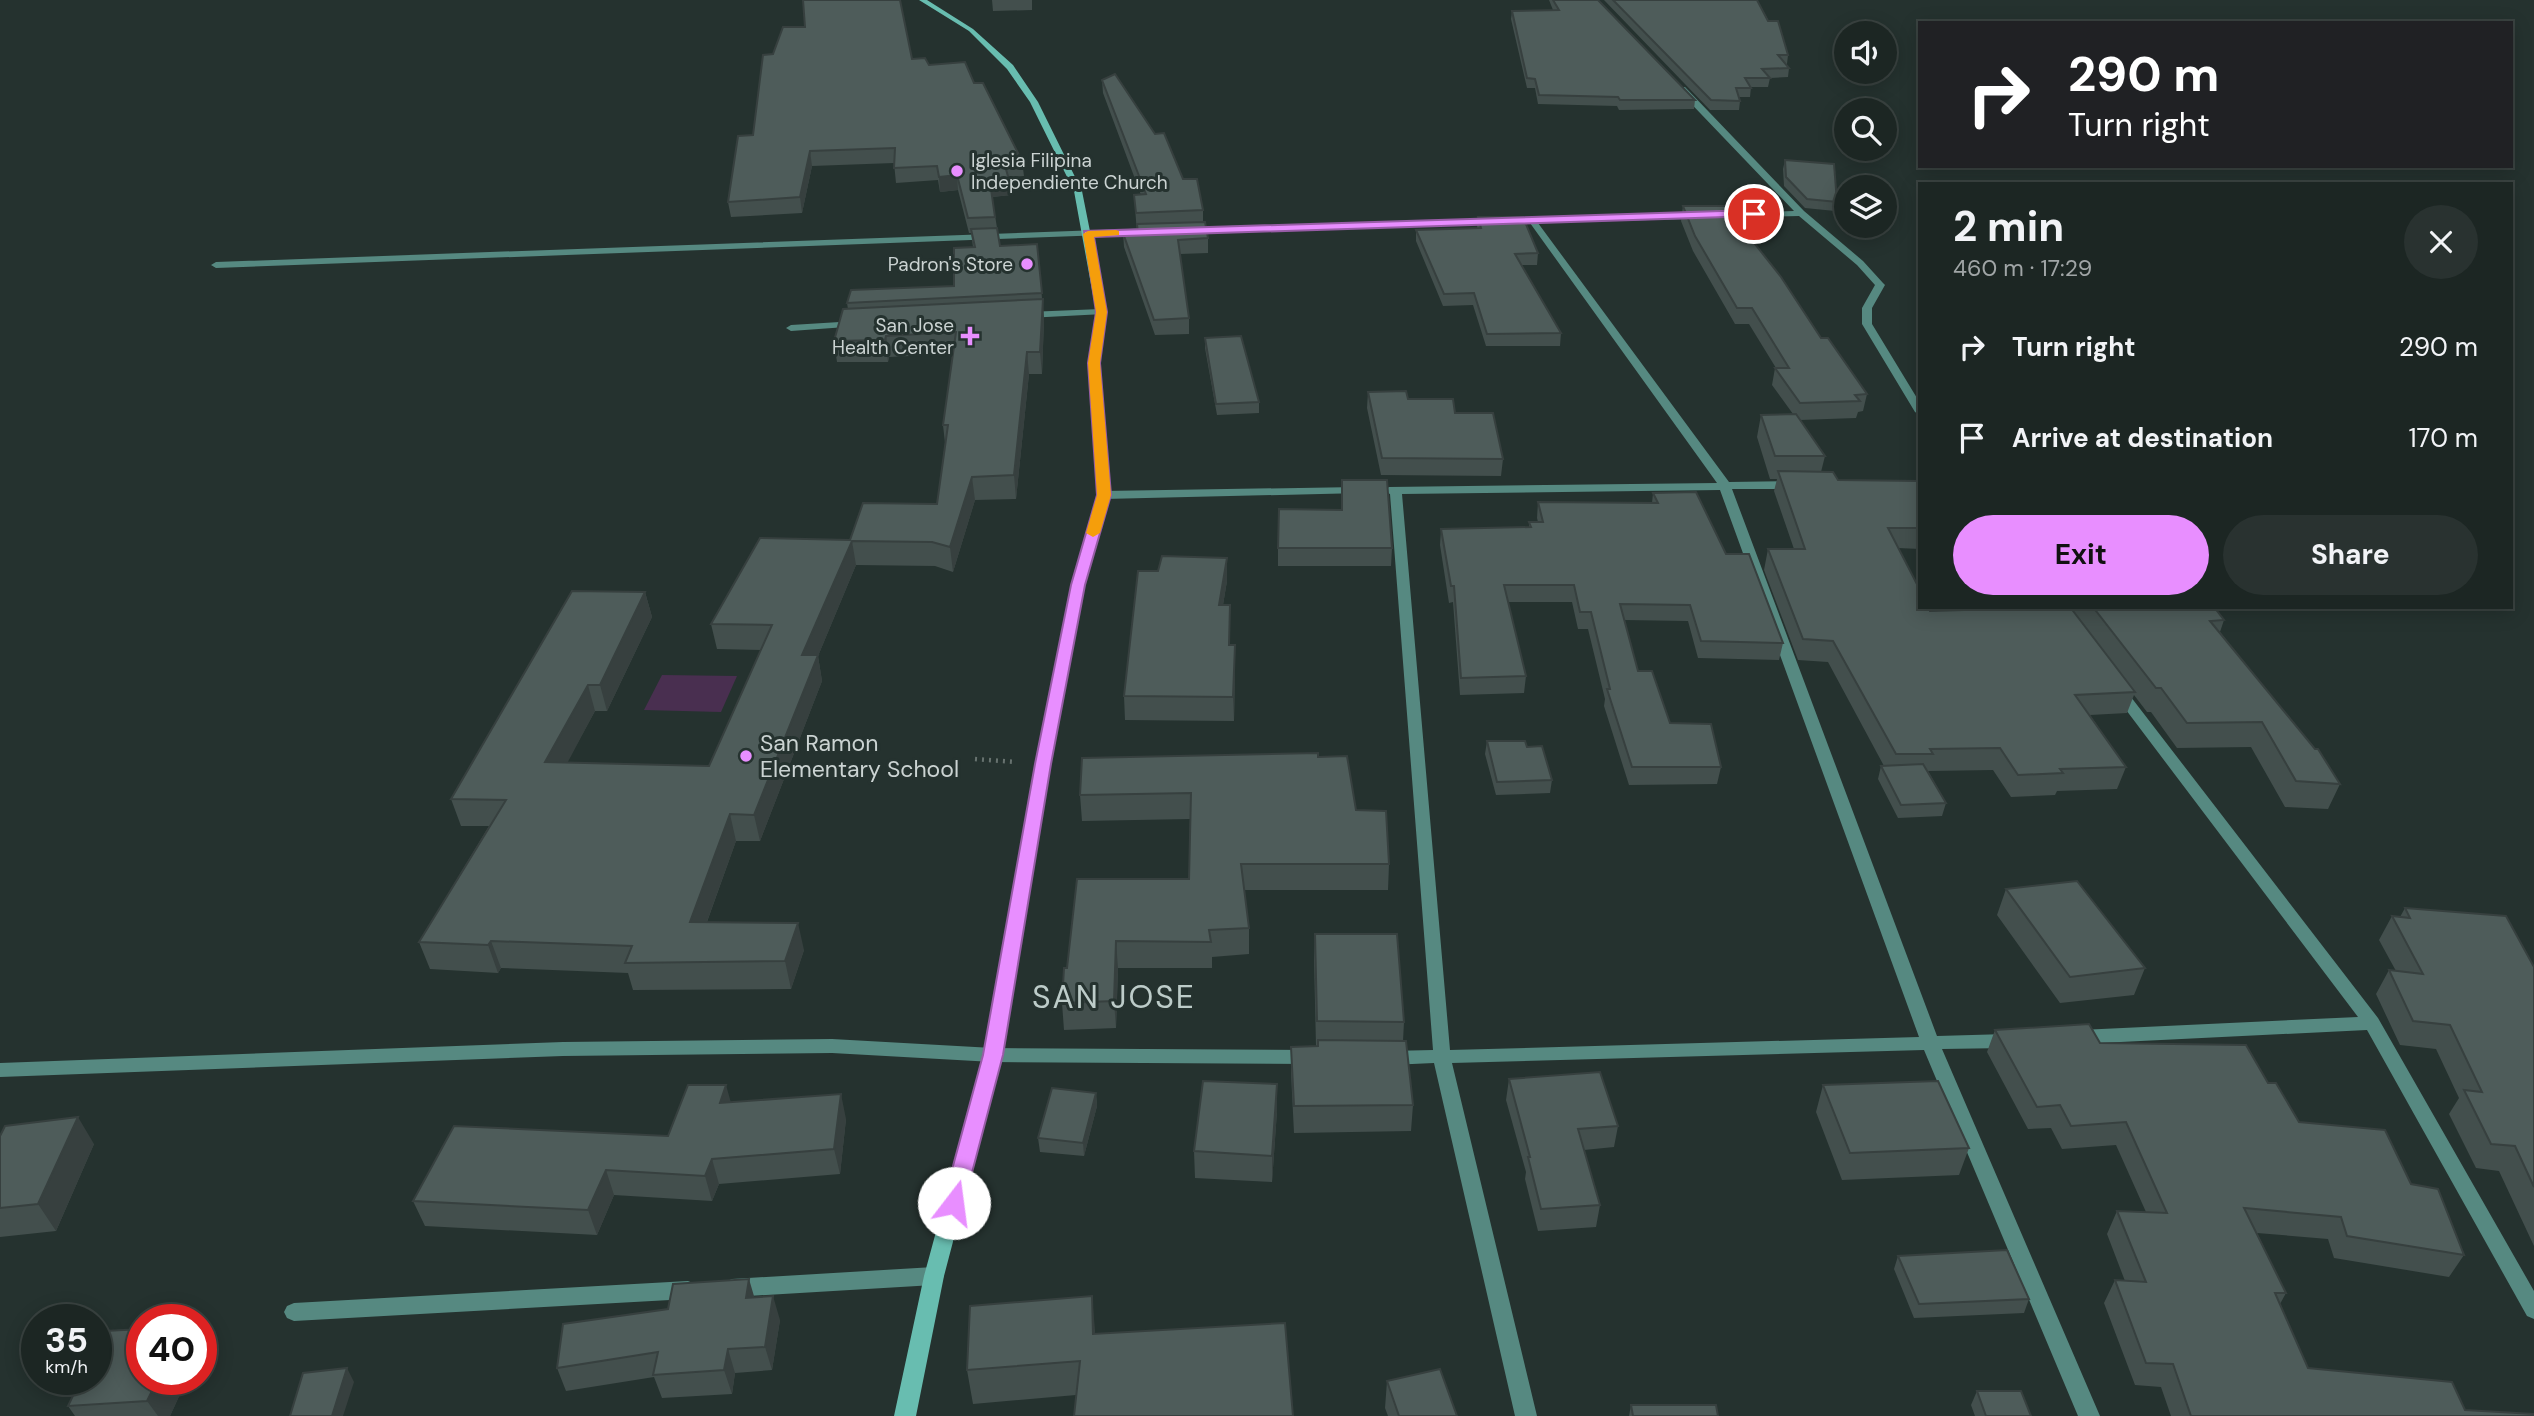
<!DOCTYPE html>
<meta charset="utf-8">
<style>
:root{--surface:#1c2623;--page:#293230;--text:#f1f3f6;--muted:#a0a5a6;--line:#3a4341;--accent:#e88eff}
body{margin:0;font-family:"DM Sans",sans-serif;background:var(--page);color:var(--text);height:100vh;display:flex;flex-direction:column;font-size:26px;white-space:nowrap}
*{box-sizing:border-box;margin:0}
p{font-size:23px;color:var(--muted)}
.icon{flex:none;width:38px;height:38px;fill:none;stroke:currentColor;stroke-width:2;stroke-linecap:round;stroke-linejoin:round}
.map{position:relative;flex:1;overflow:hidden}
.drawer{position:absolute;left:1918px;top:182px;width:595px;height:427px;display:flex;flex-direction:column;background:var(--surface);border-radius:0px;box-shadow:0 4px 18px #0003,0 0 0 2px var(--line)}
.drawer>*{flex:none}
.top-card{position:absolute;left:1918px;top:21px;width:595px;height:147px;border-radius:0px;box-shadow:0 4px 18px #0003,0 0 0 2px var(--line);background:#202124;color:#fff;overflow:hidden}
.controls{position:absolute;left:1834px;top:21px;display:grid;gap:14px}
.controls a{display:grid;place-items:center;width:63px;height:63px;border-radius:50%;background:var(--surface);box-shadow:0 4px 18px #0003,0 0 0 2px var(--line);font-size:35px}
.speed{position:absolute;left:21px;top:1304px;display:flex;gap:14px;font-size:35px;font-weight:700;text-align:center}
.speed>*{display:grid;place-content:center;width:91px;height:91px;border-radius:50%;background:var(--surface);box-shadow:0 4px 18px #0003,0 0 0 2px var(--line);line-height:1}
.speed small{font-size:18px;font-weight:400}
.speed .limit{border:10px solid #d22;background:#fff;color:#111}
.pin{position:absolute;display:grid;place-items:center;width:60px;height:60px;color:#fff;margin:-30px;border:4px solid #fff;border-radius:50%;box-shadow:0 2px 7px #0007}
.me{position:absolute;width:77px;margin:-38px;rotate:15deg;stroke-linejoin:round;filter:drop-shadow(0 0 5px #0008)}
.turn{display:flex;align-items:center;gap:24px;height:147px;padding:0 35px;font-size:32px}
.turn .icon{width:91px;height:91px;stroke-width:2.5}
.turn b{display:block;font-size:49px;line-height:60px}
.round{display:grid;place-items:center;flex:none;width:74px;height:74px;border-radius:37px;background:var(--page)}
.headline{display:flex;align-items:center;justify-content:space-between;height:119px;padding:0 35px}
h1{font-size:42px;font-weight:700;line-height:52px}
.button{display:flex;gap:14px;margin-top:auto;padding:14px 35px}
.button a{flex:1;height:80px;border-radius:42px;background:var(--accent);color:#111;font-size:28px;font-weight:700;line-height:80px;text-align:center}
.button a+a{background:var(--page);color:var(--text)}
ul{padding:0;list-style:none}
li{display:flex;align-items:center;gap:21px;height:91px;padding:0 35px}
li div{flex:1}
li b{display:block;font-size:26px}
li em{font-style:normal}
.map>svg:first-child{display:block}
.green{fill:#492f50}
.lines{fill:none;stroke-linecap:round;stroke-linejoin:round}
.path{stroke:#67726f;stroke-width:4.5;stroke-dasharray:2 5;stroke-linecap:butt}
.street{fill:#568981;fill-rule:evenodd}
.secondary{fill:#68bdb0;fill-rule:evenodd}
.wall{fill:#434f4d}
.shaded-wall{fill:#37403f}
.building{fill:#4e5c5a;stroke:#37403f;stroke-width:2}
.route{fill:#e88eff;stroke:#975ca6;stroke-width:2}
.slow{fill:#f59e0b}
.poi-dot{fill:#e88eff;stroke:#25322f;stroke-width:2.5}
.labels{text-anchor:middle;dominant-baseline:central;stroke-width:6;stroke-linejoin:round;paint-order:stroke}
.far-poi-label{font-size:19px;fill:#cbd3d2;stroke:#25322f;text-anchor:end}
.poi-label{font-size:23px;fill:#cbd3d2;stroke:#25322f;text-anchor:start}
.near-quarter-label{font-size:32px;letter-spacing:2px;fill:#bdccc9;stroke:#25322f}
</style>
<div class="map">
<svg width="2534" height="1416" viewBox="0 0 2534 1416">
<rect width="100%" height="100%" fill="#25322f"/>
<path class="green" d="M662 675 737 676 721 712 644 710Z"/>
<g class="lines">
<path class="path" d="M975 759 1016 762"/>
<path class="street" d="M1679 87H1685L1804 211 1863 261 1883 283 1885 285 1872 308V324L1920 403V415L1915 412 1862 324V308L1875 285 1857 265 1799 216 1538 223 1729 482 1795 481 1801 485 1795 489H1732L1937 1036 2007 1034 2013 1036 2016 1041 2013 1046 2007 1048 1942 1049 2100 1416H2078L1924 1050 1452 1063 1537 1416H1515L1434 1063 1390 1065 1384 1063 1381 1058 1384 1053 1390 1051 1433 1050 1390 494 1383 491 1389 487 1717 483 1530 223 1190 233 1186 230 1190 227 1794 211 1679 91ZM1720 490 1919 1037 1450 1050 1402 494Z
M1156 228 1161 231 1159 233 216 268 211 265 216 262Z
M1101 309 1104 310V314L1027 318 1022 315 1027 312Z
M856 321 860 322V326L791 331 786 328 791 325Z
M1358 487 1362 489V493L1104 499 1098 495 1104 491Z
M2119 687 2124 688 2378 1018 2534 1291V1319L2527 1316 2367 1030 2080 1044 2074 1042 2071 1037 2074 1032 2080 1030 2358 1017 2114 694 2112 691 2114 688Z
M832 1039 993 1048 1311 1050 1317 1052 1320 1057 1317 1062 1311 1064 993 1062 832 1053 563 1056 0 1077V1063L563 1042Z
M934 1267 941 1270 944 1276 941 1282 934 1285 732 1297 725 1294 722 1288 725 1282 732 1279Z
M688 1281 695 1284 698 1290 695 1296 688 1299 294 1321 287 1318 284 1312 287 1306 294 1303Z"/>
<path class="secondary" d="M919 0H927L973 29 1013 65 1038 102 1082 191 1106 312 1099 364 1110 495 1084 585 1050 764 1002 1055 944 1276 916 1416H894L924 1276 984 1055 1036 764 1072 585 1098 495 1089 364 1096 312 1074 191 1030 102 1007 69 969 31Z"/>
</g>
<path class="wall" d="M986 0H1032V10L993 11 992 0Z
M1549 0H1598L1695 100 1694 109 1619 110 1617 106 1538 104 1535 88H1527L1511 19 1512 11 1553 10Z
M1604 0H1757L1788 55 1787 64H1786L1789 68 1788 77 1770 78 1768 87H1751L1750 97H1739L1740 101 1739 110H1710Z
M805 27 929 65 974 83 1022 161 1024 176 1008 177 1011 195 992 197 1000 246 1037 244 1044 320 1042 374H1029L1016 499 975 500 953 572 935 566 856 565 818 656 822 681 760 841H736L707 922 804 950 791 989 633 990 628 973 501 968 498 973 430 969 419 942 489 826H461L451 799 645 592 652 617 607 711H595L567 762 709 766 761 650 717 649 711 624 850 540 937 504 945 443 943 425 953 354 889 357 888 362H837L834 341 848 309 847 303 954 286 973 247 971 233H969L958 190 940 192 938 180 896 183 894 163 812 166 802 213 731 217 728 202 753 135 773 54Z
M1102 80 1183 179 1203 210V222L1208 238V253L1180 254 1189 318V334L1155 335 1124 247 1123 233H1137L1134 195H1141L1103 93Z
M1785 160 1837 202 1835 211 1805 208 1784 186 1783 169Z
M1683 206 1821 338 1867 394 1863 411 1858 412 1856 418 1800 420 1825 456 1821 472 1838 480 1920 481V549L1898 548 1930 611 2079 619 2070 607H2214L2224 620 2220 632 2340 784 2328 809 2285 807 2251 747 2177 748 2151 712H2147L2134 695 2127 713 2090 715 2126 767 2117 789 2057 791 2055 795 2011 797 1993 770 1928 771 1946 803 1942 816 1898 818 1878 779 1881 766H1884L1828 662 1798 660 1764 570 1768 549H1794L1774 491 1777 479H1770L1757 437 1761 415 1793 414 1772 385 1775 368H1776L1749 324H1735L1693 251 1681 221Z
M1478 217 1538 253 1537 265H1521L1561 333 1560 346H1486L1473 305 1443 306 1416 241V230L1477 228Z
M1205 338 1259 402V413L1217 415 1205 348Z
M1368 392 1408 399 1455 413 1503 459 1501 476 1381 475 1367 408Z
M1653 493 1726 554 1783 643 1779 660 1698 658 1688 621 1624 620 1638 671 1670 723 1721 767 1717 784 1629 785 1604 706 1605 699 1588 629H1578L1572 602H1508L1526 676 1524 693 1460 695 1453 602 1449 603 1440 545 1441 529 1529 527V522H1538L1537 518 1538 502 1652 503Z
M1341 510 1392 548 1391 566H1278V548Z
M1227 558V581L1223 605H1230V645L1235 669 1234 721 1125 720 1124 696 1158 571Z
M1487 741 1527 747 1552 780 1550 793 1496 795 1485 754Z
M1318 757 1356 810 1389 864 1388 890H1244L1249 928V954L1212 957V968H1118L1116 1028 1064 1030 1062 1003 1067 968 1189 879 1190 819 1082 821 1080 795Z
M2006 889 2145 968 2134 995 2060 1003 1997 915Z
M2405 908 2534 967V1246L2499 1171 2476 1168 2449 1114 2459 1098 2436 1049 2400 1045 2376 994 2389 970 2396 971 2379 940 2392 916 2400 917Z
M1315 934 1404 1022 1403 1041 1413 1105 1411 1131 1294 1133 1291 1073V1047L1316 1046 1314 960Z
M1995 1030 2100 1043 2268 1083 2299 1122 2411 1184 2464 1255 2449 1277 2334 1258 2328 1239 2257 1233 2286 1293 2280 1304 2308 1368 2465 1410 2534 1416H2171L2161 1387 2135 1385 2104 1303 2115 1280 2125 1281 2107 1234 2117 1211 2146 1212 2116 1145 2062 1149 2051 1128 2028 1129 1987 1052Z
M1509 1079 1618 1126 1614 1147 1584 1150 1600 1205 1596 1227 1538 1231 1525 1179 1526 1172 1506 1100Z
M1277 1084V1111L1272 1182 1195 1178 1194 1151Z
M1823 1085 1969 1148 1959 1175 1842 1180 1816 1112Z
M1096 1093 1097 1106 1084 1156 1040 1152 1038 1138Z
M731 1102 846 1119 840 1174 719 1184 712 1201 614 1195 597 1235 425 1226 413 1201 668 1136Z
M0 1136 94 1144 56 1231 0 1237Z
M1898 1256 2029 1299 2024 1313 1914 1318 1894 1269Z
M1092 1296 1076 1395 973 1404 967 1370Z
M780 1320 772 1370 735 1373 732 1394 662 1398 654 1377 566 1391 557 1368Z
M187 1379 170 1416H75L68 1406Z
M1387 1381 1457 1416H1388L1385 1408Z
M1977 1391 2031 1416H1975L1971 1405Z
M1631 1405 1718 1416H1629Z"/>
<path class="shaded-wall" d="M810 151 812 166 802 213 800 197Z
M957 175 958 190 940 192 939 177Z
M1009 180 1011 195 991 197 990 182Z
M1043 299 1044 320 1042 374 1040 352Z
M886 336 889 357 888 362 885 340Z
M1027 352 1029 374 1016 499 1014 475Z
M972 477 975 500 953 572 950 547Z
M852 541 856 565 818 656 822 681 760 841 754 815 802 655Z
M1227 558V581L1219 628V605Z
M645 592 652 617 607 711 600 685Z
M1235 645V669L1234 721 1233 697Z
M588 685 595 711 554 788 545 762Z
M730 814 736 841 697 949 690 922Z
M798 923 804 950 791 989 785 961Z
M491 941 501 968 498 973 488 945Z
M1116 941 1118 968 1116 1028 1114 1001Z
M1277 1084V1111L1272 1182V1156Z
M726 1085 733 1110 720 1103Z
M1096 1093 1097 1106 1084 1156 1083 1143Z
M841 1094 846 1119 840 1174 834 1149Z
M78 1117 94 1144 56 1231 38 1204Z
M712 1159 719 1184 712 1201 705 1176Z
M606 1170 614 1195 597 1235 588 1210Z
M749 1279 756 1303 746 1298Z
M773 1296 780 1320 772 1370 765 1347Z
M1092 1296 1095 1330 1096 1368 1093 1334Z
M728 1349 735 1373 732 1394 724 1370Z
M347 1368 354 1382 343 1416H332Z
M158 1379H187L170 1416H158L147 1401Z"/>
<path class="building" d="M803 0H900L912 59 925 58 929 65 965 62 974 83H983L1022 161 1004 162 1009 180 990 182 995 217 968 218 957 175 939 177 937 166 894 168 895 148 810 151 800 197 728 202 738 136 753 135 763 55 773 54 783 27H805Z
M1553 0H1598L1695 100H1620L1618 97 1539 95 1535 79 1527 78 1512 11 1559 10Z
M1613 0H1757L1768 21H1778L1788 55H1778L1789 68 1762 69 1770 78H1745L1751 88H1736L1740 101 1711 100Z
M1115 74 1155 134 1164 133 1183 179H1197L1203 210 1136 213 1134 195 1146 194 1102 80Z
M1785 160 1834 164 1837 202 1807 199 1786 177Z
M1683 206H1725L1781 277 1821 338H1828L1867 394 1855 395 1860 401 1800 403 1775 368H1789L1752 308H1737L1695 236Z
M1478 217H1523L1538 253 1515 254 1561 333 1487 334 1474 293 1444 294 1416 230 1481 228Z
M1205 222 1208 238 1178 240 1189 318 1154 320 1123 233H1138L1137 224Z
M997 228 1000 246 1037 244 1042 293 847 303 851 290 954 286V248L975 247 971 229Z
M1043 299 1040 352H1027L1014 475 972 477 950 547 932 542 852 541 802 655H818L754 815 730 814 690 922 798 923 785 961 625 963 632 946 491 941 488 945 419 942 506 800 451 799 572 591 645 592 600 685H588L545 762 709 766 772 625 711 624 760 538 850 540 863 503 937 504 948 425H943L956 332 886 336 885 340 834 341 843 309Z
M1241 336 1259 402 1216 404 1205 338Z
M1406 391 1408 399H1453L1455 413H1493L1503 459 1382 458 1368 392Z
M1796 414 1825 456H1775L1761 415Z
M1778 471 1833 472 1838 480 1920 481V528H1888L1920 590V607H1929L1930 611 2070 607 2135 692 2075 695 2126 767 2060 769 2063 773 2018 775 2000 748 1930 749 1933 754H1896L1833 641 1803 639 1768 549H1805Z
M1342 480H1387L1392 548H1278L1279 509 1342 510Z
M1696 492 1726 554H1749L1783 643 1701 641 1690 605 1620 604 1638 671H1652L1670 723 1711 724 1721 767H1632L1607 689H1610L1591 612H1580L1574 585H1504L1526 676 1461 678 1454 586H1451L1441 529 1531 527 1529 522H1543L1538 502 1658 503 1653 493Z
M1162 556 1227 558 1219 605H1230L1229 645H1235L1233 697 1124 696 1138 571H1158Z
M2093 607H2214L2224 620 2210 621 2315 749H2318L2340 784 2296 781 2262 722 2187 723 2161 688H2156Z
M1487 741H1525L1527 747 1542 746 1552 780 1497 782Z
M1318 753V757L1347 756 1356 810 1386 811 1389 864H1241L1249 928 1209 930 1211 942 1116 941 1114 1001 1062 1003 1064 968H1067L1077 879H1189L1191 793 1080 795 1082 758Z
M1923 764 1946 803 1901 805 1881 766Z
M2077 881 2145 968 2070 977 2006 889Z
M2405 908 2506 916 2534 967V1187L2515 1146 2491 1144 2464 1090 2482 1092 2450 1025 2413 1021 2389 970 2423 974 2392 916 2410 918Z
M1315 934H1397L1404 1022 1317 1021Z
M2089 1024 2100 1043 2246 1045 2268 1083H2276L2299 1122 2385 1130 2411 1184 2438 1189 2464 1255 2347 1236 2341 1217 2244 1208 2286 1293H2275L2308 1368 2452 1382 2465 1410 2534 1414V1416H2191L2173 1364 2146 1363 2115 1280 2146 1282 2117 1211 2167 1213 2126 1122 2071 1126 2060 1105 2037 1107 1995 1030Z
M1318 1040 1406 1041 1413 1105 1294 1106 1291 1047 1318 1046Z
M1600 1072 1618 1126 1578 1129 1600 1205 1541 1209 1528 1157H1530L1509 1079Z
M1203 1081 1277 1084 1272 1156 1194 1151Z
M1938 1081 1969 1148 1850 1153 1823 1085Z
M688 1085H726L720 1103 841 1094 834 1149 712 1159 705 1176 606 1170 588 1210 413 1201 454 1126 668 1136Z
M1052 1088 1096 1093 1083 1143 1038 1138Z
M78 1117 38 1204 0 1208V1136L5 1126Z
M2007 1250 2029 1299 1919 1304 1898 1256Z
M749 1279 746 1298 773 1296 765 1347 728 1349 724 1370 653 1375 658 1352 557 1368 563 1324 668 1309 673 1284Z
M1092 1296 1093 1334 1285 1323 1293 1416H1074L1080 1361 967 1370 970 1306Z
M142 1329V1379H158L147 1401 68 1406 81 1379H96V1349L105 1331Z
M347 1368 332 1416H290L303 1373Z
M1440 1369 1457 1416H1399L1387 1381Z
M1977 1391H2021L2031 1416H1986Z
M1631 1405H1716L1718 1416H1633Z"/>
<path class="route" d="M1754 210 1757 211V216L1094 237 1107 312 1100 363 1111 495 1085 585 1051 764 1003 1055 964 1203 961 1209 954 1212 946 1209 943 1203 983 1055 1035 764 1071 585 1097 495 1088 363 1096 312 1084 231Z"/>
<path class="slow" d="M1116 230 1119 231V235L1094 237 1107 312 1100 363 1111 495 1100 533 1093 537 1086 533 1097 495 1088 363 1096 312 1083 234 1088 231Z"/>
<g class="poi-dot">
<circle cx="957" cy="171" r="7"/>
<circle cx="1027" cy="264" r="7"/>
<path d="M966.5 325.5h7v7h7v7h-7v7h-7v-7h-7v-7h7z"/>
<circle cx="746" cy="756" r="7"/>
</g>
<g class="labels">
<g class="far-poi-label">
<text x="971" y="160" text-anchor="start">Iglesia Filipina<tspan x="971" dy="22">Independiente Church</tspan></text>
<text x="1013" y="264">Padron's Store</text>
<text x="954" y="325">San Jose<tspan x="954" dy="22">Health Center</tspan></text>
</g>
<g class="poi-label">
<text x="760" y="743">San Ramon<tspan x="760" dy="26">Elementary School</tspan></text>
</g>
<g class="near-quarter-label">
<text x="1114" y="997">SAN JOSE</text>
</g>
</g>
</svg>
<div class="controls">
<a><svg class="icon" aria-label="sound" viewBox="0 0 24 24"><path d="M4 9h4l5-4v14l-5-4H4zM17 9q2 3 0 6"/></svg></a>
<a><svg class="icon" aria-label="search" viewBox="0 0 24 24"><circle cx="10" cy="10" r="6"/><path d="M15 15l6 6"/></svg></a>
<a><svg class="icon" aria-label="layers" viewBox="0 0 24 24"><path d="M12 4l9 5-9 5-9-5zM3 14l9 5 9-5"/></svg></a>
</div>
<div class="speed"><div>35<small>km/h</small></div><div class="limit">40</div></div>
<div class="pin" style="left:1754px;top:214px;background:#d93025"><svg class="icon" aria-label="arrive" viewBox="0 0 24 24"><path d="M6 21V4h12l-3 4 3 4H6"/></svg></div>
<svg class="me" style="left:954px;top:1203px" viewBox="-20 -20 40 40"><circle r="19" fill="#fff"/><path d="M0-13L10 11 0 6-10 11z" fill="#e88eff"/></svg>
<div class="top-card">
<div class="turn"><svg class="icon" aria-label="right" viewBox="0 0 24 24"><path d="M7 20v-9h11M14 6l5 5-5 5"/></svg><div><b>290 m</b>Turn right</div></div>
</div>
<section class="drawer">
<div class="headline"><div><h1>2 min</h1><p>460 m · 17:29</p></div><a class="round"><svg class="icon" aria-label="close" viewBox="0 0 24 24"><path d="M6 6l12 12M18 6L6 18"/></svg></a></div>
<ul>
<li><svg class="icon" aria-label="right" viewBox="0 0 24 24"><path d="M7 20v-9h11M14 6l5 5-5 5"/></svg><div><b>Turn right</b></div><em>290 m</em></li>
<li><svg class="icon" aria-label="arrive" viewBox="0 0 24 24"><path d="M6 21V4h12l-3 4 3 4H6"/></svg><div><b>Arrive at destination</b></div><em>170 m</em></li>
</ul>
<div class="button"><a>Exit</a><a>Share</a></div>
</section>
</div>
